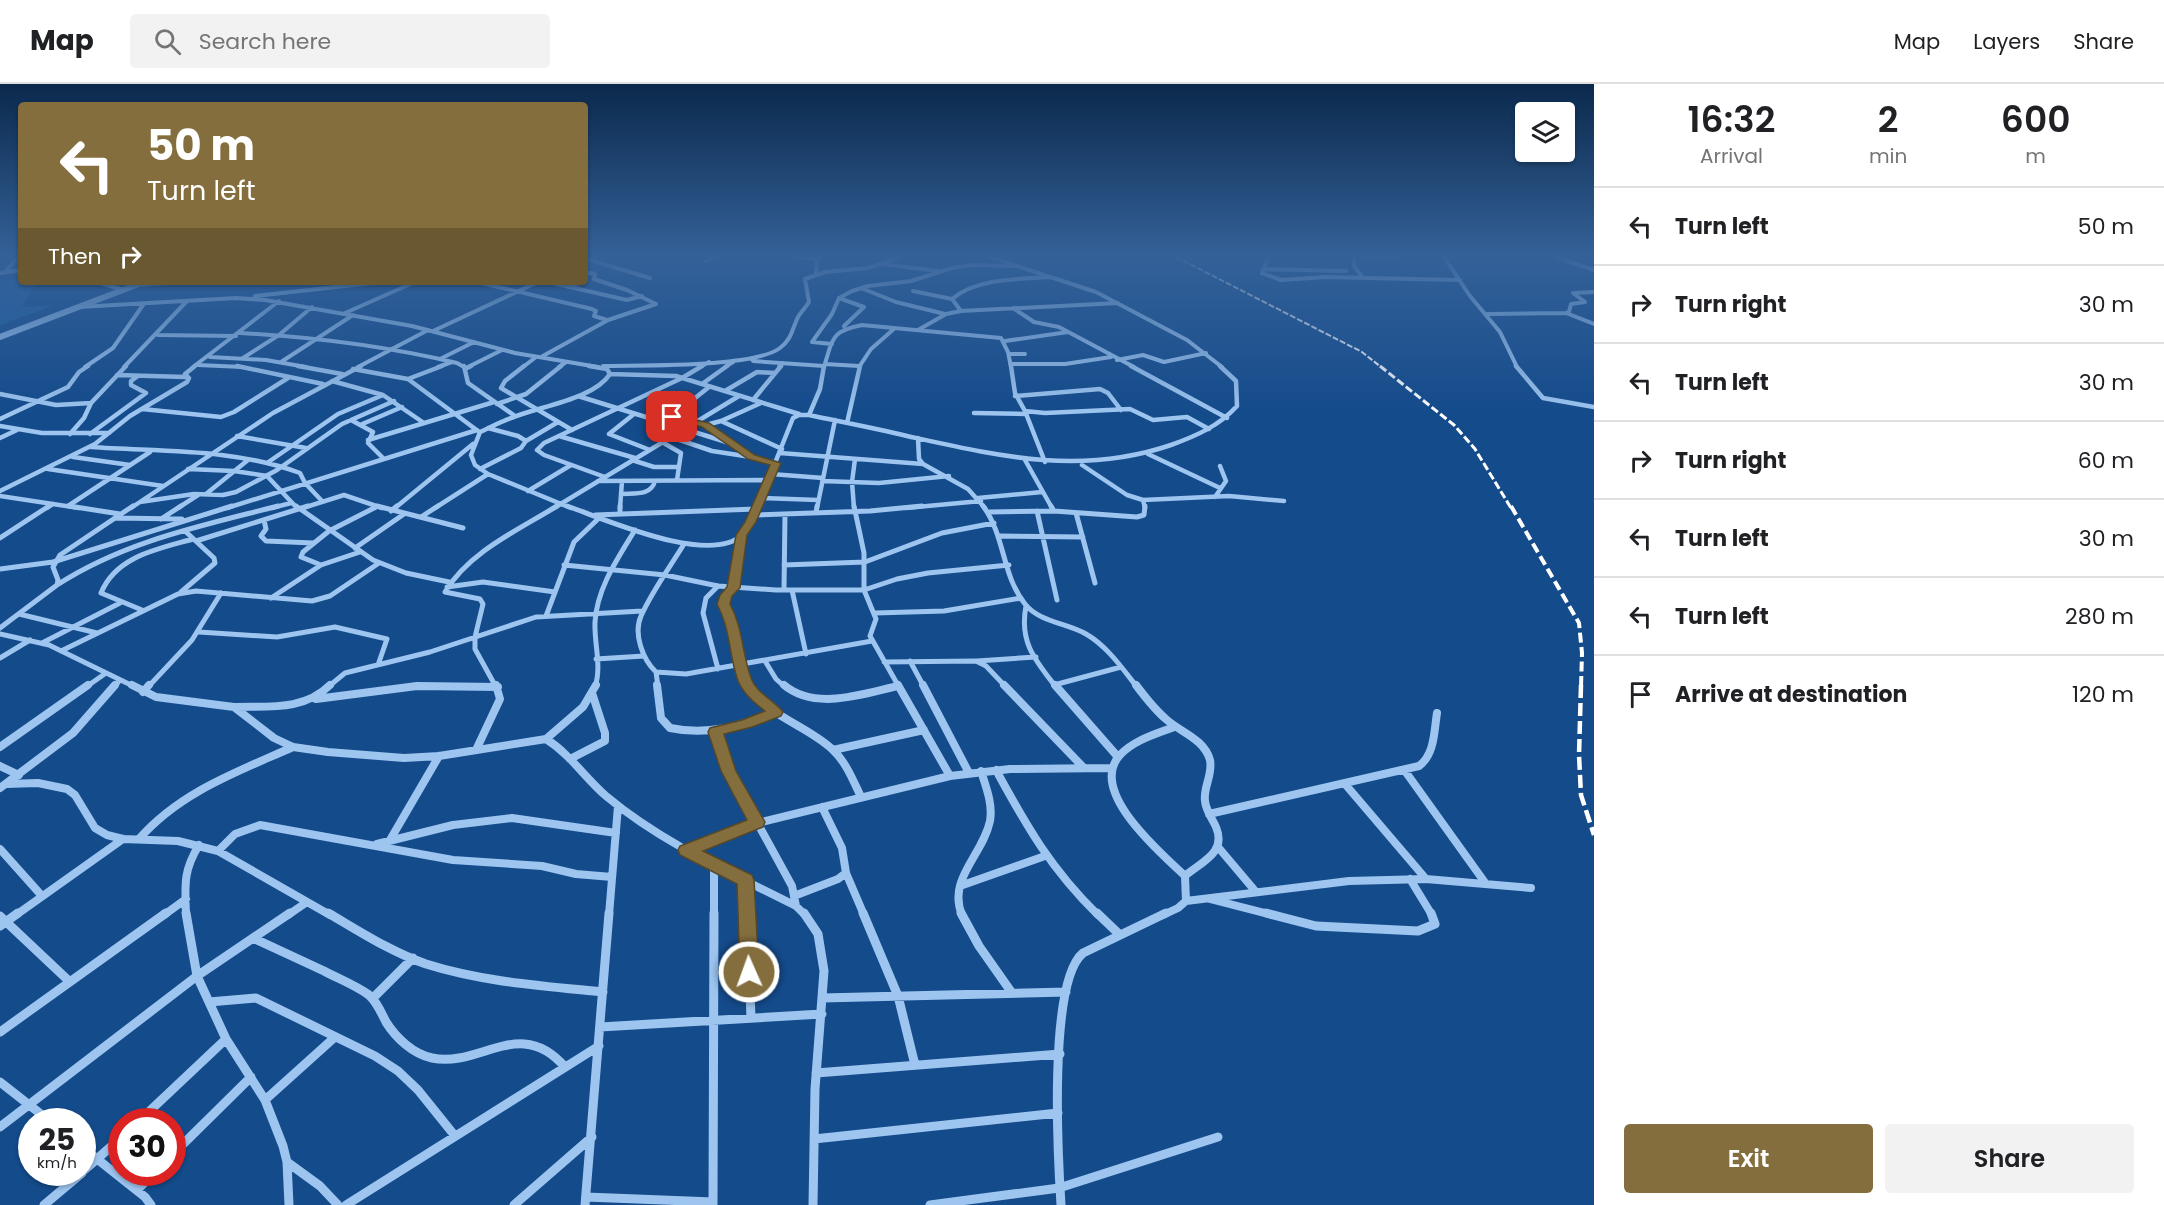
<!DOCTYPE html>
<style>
:root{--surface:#fff;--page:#f2f2f2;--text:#202124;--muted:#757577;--line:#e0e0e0;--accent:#846e3d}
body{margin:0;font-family:Poppins,sans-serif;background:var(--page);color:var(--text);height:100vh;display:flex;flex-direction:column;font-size:22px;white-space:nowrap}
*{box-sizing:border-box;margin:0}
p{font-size:20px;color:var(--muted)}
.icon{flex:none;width:33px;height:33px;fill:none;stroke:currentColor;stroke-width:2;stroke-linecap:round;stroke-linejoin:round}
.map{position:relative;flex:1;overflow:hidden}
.sheet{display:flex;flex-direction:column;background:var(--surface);width:570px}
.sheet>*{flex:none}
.guide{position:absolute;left:18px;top:18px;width:570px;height:183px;border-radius:6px;box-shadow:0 2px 4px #0004;background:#846e3d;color:#fff;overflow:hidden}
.buttons{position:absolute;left:1515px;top:18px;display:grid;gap:12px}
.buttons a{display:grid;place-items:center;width:60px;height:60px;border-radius:6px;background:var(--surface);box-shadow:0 2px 4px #0004;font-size:30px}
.speed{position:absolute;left:18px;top:1024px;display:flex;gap:12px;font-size:30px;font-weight:700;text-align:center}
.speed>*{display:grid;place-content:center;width:78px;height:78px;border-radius:50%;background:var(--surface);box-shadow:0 2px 4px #0004;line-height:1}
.speed small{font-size:15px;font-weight:400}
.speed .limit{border:9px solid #d22;background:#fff;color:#111}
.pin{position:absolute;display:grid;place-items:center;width:51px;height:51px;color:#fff;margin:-26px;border-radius:12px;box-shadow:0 3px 9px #0006}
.me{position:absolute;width:66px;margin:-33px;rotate:358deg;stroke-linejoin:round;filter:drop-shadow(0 0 4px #0008)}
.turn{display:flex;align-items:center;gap:21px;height:126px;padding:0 30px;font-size:27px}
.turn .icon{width:78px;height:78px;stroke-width:2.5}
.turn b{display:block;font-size:42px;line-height:51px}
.then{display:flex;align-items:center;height:57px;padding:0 30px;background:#0003;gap:12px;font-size:22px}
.eta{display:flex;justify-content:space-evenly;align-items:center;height:102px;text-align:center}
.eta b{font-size:36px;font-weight:600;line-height:42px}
.action{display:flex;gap:12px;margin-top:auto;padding:12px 30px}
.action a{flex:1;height:69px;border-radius:6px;background:var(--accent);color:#fff;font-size:24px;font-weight:600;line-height:69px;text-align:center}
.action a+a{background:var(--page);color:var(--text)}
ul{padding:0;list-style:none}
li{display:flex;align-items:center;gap:18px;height:78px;padding:0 30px;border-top:2px solid var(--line)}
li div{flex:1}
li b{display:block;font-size:22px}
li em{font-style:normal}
header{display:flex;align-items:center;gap:36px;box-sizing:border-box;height:84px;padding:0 30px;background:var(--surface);border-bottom:2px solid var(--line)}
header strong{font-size:28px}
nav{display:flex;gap:33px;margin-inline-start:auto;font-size:21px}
.search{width:420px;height:54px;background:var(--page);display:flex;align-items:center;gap:15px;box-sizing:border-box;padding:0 21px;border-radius:6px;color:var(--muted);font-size:22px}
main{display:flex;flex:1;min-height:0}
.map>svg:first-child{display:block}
.green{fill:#1d5ea5}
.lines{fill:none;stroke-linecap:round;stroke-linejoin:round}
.minor-far4{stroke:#9dc5f0;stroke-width:4}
.minor-far3{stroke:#9dc5f0;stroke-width:4.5}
.minor-far2{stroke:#9dc5f0;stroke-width:5}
.minor-far1{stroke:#9dc5f0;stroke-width:8}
.minor{stroke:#9dc5f0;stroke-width:9}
.tertiary{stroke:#9dc5f0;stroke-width:6}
.rail-far3{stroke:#fff;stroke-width:2;stroke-dasharray:6 2;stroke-linecap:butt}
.rail-far2{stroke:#fff;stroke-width:3;stroke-dasharray:8 3;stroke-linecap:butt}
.rail-far1{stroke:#fff;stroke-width:4;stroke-dasharray:10 4.5;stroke-linecap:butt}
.rail{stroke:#fff;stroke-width:4.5;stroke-dasharray:13 5;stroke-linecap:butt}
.route{fill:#846e3d;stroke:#564828;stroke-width:1.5}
</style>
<header>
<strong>Map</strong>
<div class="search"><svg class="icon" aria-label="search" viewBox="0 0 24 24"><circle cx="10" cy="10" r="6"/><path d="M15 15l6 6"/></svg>Search here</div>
<nav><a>Map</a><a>Layers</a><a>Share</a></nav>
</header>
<main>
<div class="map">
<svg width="1594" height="1121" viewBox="0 0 1594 1121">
<rect width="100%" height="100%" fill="#144b8b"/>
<path class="green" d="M21 195V198H38L22 223 55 221 0 241V197Z"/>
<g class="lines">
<path class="minor-far4" d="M796 173 818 175
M990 173 1096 208 1187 256 1222 283
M1269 173 1262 189 1281 196 1325 193 1460 196
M1354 173V182L1363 194
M1366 173H1394
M1444 173 1470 212 1500 248 1517 283
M1556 173 1594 186
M590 176 650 194
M706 177 714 173
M882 180 938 187
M1264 185 1346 187
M5 188 18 173
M0 189 21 186
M816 189 817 176 822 173
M97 198 124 206
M477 198 592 225 596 227 594 232 607 236
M548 198 627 216 642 212
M138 201 182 198
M568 203 582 198
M861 204 896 218 945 230
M913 207 952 215
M255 212 381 198
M839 214 864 223 844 242
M79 223 236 214 265 216 412 242 515 269 598 283
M1013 224 1034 238 1059 243 1134 283
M961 227 952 215C977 194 1019 195 1050 193
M345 229 415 198
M1566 229 1594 240
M1487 230 1566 229 1569 228 1571 220 1585 218 1573 209 1594 208
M918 246 946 230 961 227 1118 219
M433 247 538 198
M240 249C313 253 385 262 457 279L464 283
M158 251 236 252
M1005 257 1068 248
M832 260 812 258 832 230 839 214 852 207 868 202 911 197 952 184 973 181 1015 182
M1009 270H1025
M210 273 266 276 306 283
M541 273 608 236 656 220 627 206 594 195 595 190 585 188
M243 274 279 251 312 223
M440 275 474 258
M1117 276 1143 271 1164 278 1206 269
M753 277 824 282
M281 278 353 231
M825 280 859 282
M1010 280H1065L1111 273
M198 281 243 283
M603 282C641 281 753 284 780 264 792 255 792 245 798 233 801 228 806 223 809 218L805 195 825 188 868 184 899 173
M85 283 113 264 143 221
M124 283 187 217
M193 283 279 217
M358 283 428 246
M438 283 452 278
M468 283 502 266
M523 283 536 273
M559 283 566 278
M700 283 709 278
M725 283 733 278
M779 283 783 279
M824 283C833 254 831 247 862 241L1001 254 1008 268 1011 283
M859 283 871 265 895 244"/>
<path class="minor-far3" d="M237 282 323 300
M298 282 342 290
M464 282 468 299 515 332
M524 282 505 297 501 304 572 346
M1011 282 1015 309 1025 327 1045 329 1130 325 1153 336 1187 333 1209 345
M1131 282 1227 334
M1516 282 1543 314 1594 323
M353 285 408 295 478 347
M465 285 471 282
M610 290 676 292 799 330
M117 291 186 293
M408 295 442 282
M332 297 383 311 424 339
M702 300 727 282
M725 307 757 288 775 289
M0 310 56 321 91 319
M578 312 736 361
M1015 312 1100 305 1108 309 1121 326
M753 316 781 282
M497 320 526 310 561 282
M142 325 221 333 234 328 288 294
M1025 327 1045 378
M974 329 1026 330
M634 330 609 350 650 366
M809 331 820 305 824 282
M672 332 706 341 721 337 761 319
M670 334 709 303
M0 335 68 303 79 288 88 282
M351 336 373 348 368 359 384 375
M721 337 782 365
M847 339 860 282
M360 341 402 323
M706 341 751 373 776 379
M0 342 42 349H109
M70 350 84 334 91 319 126 282
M90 350 146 309 131 301V297L138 292
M237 352 306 364
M559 352 635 374
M671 353 712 367 751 373
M0 354 17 346
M918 354 919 375 923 380 968 405 985 424
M368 356 494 318
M526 357 558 338
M662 358 681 369 677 396
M91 363C162 368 232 364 300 389L305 399 322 417
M780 369 923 380
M1148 370 1220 404
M73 373 130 381
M632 376 654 383H679
M1025 376 1052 424
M267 379 338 330 383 311
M1082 381 1127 411 1143 416 1229 412 1284 417
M48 385 163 402
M188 385 234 387 267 392 297 424
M480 385 521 364 526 357 518 352 488 344
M771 390 823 394
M605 393 544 371 537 366 544 359 682 294 702 282
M598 397 768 396
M822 397 879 399 949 392
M0 407 95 360 130 332 187 298 189 294 185 290 195 282
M528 407 571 381
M206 410 248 376
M621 410C635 409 651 412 655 397
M0 412 79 424
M1215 413 1226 397 1220 382
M761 414 818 416
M978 414 1042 408
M1143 416 1145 424
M140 418 194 410 223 411 236 408 277 386 342 340 394 317
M68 422 150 368
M47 424 53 420
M131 424 273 329 361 282
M178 424 198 411
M227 424 477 346
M272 424 291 419
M303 424 344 411 382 424
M395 424 473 360
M435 424 488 390
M554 424 739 312
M571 424 488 390 475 381 471 371 480 348C491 343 502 337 514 333 541 322 594 315 610 290L607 285 589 282
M620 424 622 397
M757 424 793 334 799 331H809C842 338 874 344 907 352 998 372 1080 392 1171 361 1196 352 1219 342 1237 322L1236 297 1220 282
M817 424 835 336
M854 424 852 398 855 375
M906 424 981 417"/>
<path class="minor-far2" d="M69 422 120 430
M296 422 373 476 406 489 449 498
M377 422 463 444
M567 422C605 435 709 482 742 451 750 443 754 432 757 422
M854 422 864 469V506L876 535 870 552 899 603
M983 422C1005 451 1002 492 1025 520 1039 538 1067 539 1086 550 1107 562 1122 584 1137 603
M1051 422 1054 427
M391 427 397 422
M1037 427 1057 516
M989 428 1054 427 1137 433 1144 431 1145 422
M816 429 817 422
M1076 429 1095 499
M620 430V422
M595 431 756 425
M754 431 870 427 922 422
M421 433 438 422
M115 434 182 435
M161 435 181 422
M264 436 266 445 261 452 266 457 313 459
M742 451 733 504 726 511 723 520C739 548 733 577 748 603
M1000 452 1083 453
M0 454 49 422
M196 457 308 422
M684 460C670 483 652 507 641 532 633 550 643 576 656 588L686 590 872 557
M355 464 404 430
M321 481 301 473 303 468 329 447 376 423
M564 481 665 491 718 502 776 506H864L897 495 928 489 1009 481
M784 481 865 478 942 449 994 439
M0 485 53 478 232 422
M57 501C125 457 201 442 278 422
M718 502 706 514 703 529 718 585
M447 503 483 498 555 508
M784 506 785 430
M792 506 806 570
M181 508 215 479 214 474 185 447
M271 514 321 481 360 468
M1026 522C1019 558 1035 576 1056 603
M142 526 101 509C116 472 158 465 193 455
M875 529 944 527 1021 514
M19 530 97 549
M546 532 574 458 599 434
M0 544 57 501 58 496 53 483 60 471 133 422
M199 548 277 553 335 543 387 555 378 581
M0 550 49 561 135 603
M42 559 120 519
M61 567 178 510 196 507 312 517 330 512 379 479
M0 574 30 556
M596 575 644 572
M765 577 776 595 785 603
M910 577 924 603
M977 577 1036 573
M884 578 976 577 986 582 1006 603
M656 588 658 603
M1054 601 1121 583
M86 603 106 589
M114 603 120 596
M148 603 192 556 221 509
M328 603 345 589 430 568 536 533 642 527
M411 603H475
M496 603 475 565V553L483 520 480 515 445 508C469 468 518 446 557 422
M595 603C602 582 594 560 595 538 597 504 618 474 635 446
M895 603 898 602"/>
<path class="minor-far1" d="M132 601 156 613 234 623 274 654 293 663 328 668 404 674 439 672 546 655C570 670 585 694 606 712 662 759 731 789 796 822L805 831
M657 601 661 634 670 644C708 652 741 642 776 628
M747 601C767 632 806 641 832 665 846 678 853 696 861 713
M784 601C815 627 863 610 898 602
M898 601 950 692
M923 601 969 689
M1004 601 1084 684
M1055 601 1118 673
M1136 601C1145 613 1155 626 1167 636 1182 649 1204 655 1210 676 1213 691 1203 703 1205 717 1206 727 1212 734 1216 743 1227 769 1201 778 1185 792L1186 817 1178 824 1163 831
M143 608 149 601
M316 615 417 602 498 603
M235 623C268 622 304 627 330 601
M1174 643C1156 650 1134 656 1120 671 1087 707 1161 769 1185 792
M715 647 729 687 792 802 796 822
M546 655 583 623 596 601
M0 663 88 601
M476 666 500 615 496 601
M833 666 924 646
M570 675 605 657V649L592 609
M0 682 19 691
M996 686C1027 743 1051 785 1098 831
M1405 687 1486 800
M6 700 38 699 67 705 75 711 95 744 107 751 123 755 178 757 218 767 330 831
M1345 700 1426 795
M0 704 73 649 115 601
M1209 730 1419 682C1435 670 1434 647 1437 629
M139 755C180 708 237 688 293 663
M390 756 439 672
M377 760 453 741 512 734 616 749
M1218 763 1256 808
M0 765 42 812
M686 766 757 739 950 692 1010 685 1111 684
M218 767 235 750 260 741 453 776 542 782 576 790 612 793
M846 789 864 831
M1410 795 1432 831
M746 796 747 831
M960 802 1045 772
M794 812 838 795 846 789 842 764 822 723
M1210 815 1272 831
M1186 817 1349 797 1426 795 1531 804
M16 831 123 755
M164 831 186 815
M186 831C185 801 183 787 199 761
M288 831 307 818
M609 831 618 722
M714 831V780
M962 831C947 795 983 771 990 737 993 720 986 703 981 687"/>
<path class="minor" d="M186 829 197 892 226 955 265 1016 283 1062 287 1078 289 1121
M328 829C359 847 391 868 426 880 483 898 543 902 603 908
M747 829 751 934
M804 829 818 850 824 887 815 1005 813 1121
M863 829 898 912 915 981
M961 829 979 862 1012 909
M1097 829 1120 851
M1266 829 1316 842 1418 847 1435 840 1431 829
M0 832 70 898
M0 842 18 829
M253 854C277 865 300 876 324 887 339 895 355 901 369 911 377 918 381 928 386 938 396 954 413 970 432 974 481 984 520 931 565 983
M373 914 413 874
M822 914 1066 908
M209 918 256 914 375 972 398 987 418 1006 455 1052
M600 943 822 930
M0 948 166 829
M816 989 1060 970
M0 998 51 1038
M265 1016 335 953
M138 1038 226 955
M0 1043 197 892 290 829
M814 1055 1058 1029
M82 1063 145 1113 151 1121
M172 1071 251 993
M287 1078 320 1102 338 1121
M82 1088 122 1053
M137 1106 154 1089
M586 1113 713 1118
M44 1121 82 1089
M346 1121 599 962
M514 1121 592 1053
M585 1121 609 829
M713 1121 714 829
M930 1121 1059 1104 1218 1053
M1061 1121C1058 1074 1048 898 1083 869L1166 829"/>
<path class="tertiary" d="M0 253 144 198"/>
<path class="rail-far3" d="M1176 173 1362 268 1381 283"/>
<path class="rail-far2" d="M1380 282 1454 341 1475 365 1511 424"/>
<path class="rail-far1" d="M1511 422 1579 539 1582 569 1581 603"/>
<path class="rail" d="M1581 601 1579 671 1581 711 1594 751"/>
</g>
<linearGradient id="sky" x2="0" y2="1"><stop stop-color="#0b294c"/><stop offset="0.52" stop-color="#346198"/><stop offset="1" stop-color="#346198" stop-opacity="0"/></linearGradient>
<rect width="1594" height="330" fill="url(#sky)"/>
<path class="route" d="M669 330 709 339 755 371 781 379 756 438 747 451 740 504 732 512 730 520C743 544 742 569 751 594 756 609 774 616 783 628L781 632 752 643 724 650 736 687 765 738 763 743 703 767 752 791 754 796 759 888 756 894 749 896 743 894 740 888 737 800 680 771 678 766 680 762 747 736 721 687 708 648 710 644 742 636 765 627C754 619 741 607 737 594 729 569 730 544 717 520L720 511 727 503 736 451 745 438 770 381 748 375 702 343 669 335Z"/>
</svg>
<div class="buttons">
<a><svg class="icon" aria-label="layers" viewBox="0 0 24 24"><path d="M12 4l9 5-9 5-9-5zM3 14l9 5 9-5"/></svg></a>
</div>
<div class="speed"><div>25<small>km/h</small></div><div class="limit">30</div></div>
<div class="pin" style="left:672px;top:333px;background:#d93025"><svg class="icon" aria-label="arrive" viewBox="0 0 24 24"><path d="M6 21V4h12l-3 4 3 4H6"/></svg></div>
<svg class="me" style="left:749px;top:888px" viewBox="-20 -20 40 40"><circle r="17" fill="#846e3d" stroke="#fff" stroke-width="3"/><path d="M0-11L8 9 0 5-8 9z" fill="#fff"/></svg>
<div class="guide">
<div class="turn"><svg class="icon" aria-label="left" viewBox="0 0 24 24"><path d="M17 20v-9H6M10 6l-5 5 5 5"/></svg><div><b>50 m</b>Turn left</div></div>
<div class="then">Then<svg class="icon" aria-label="right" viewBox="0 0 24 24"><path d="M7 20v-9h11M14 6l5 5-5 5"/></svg></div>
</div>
</div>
<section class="sheet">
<div class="eta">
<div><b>16:32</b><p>Arrival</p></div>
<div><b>2</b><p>min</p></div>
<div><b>600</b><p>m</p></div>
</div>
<ul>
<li><svg class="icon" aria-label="left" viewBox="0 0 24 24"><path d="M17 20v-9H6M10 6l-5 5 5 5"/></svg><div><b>Turn left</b></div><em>50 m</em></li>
<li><svg class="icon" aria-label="right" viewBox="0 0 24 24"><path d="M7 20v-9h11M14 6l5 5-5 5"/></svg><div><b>Turn right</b></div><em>30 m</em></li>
<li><svg class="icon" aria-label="left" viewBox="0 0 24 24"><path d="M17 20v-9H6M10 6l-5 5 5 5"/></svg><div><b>Turn left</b></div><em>30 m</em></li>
<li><svg class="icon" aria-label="right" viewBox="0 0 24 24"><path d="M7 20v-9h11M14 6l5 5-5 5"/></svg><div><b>Turn right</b></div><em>60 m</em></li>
<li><svg class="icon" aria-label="left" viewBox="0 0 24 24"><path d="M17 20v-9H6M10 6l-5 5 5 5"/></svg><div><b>Turn left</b></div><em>30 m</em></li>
<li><svg class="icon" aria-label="left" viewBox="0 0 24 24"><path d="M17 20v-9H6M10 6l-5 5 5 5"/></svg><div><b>Turn left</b></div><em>280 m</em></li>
<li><svg class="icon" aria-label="arrive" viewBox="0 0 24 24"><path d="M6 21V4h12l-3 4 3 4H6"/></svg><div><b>Arrive at destination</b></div><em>120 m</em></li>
</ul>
<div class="action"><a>Exit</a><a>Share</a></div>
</section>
</main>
